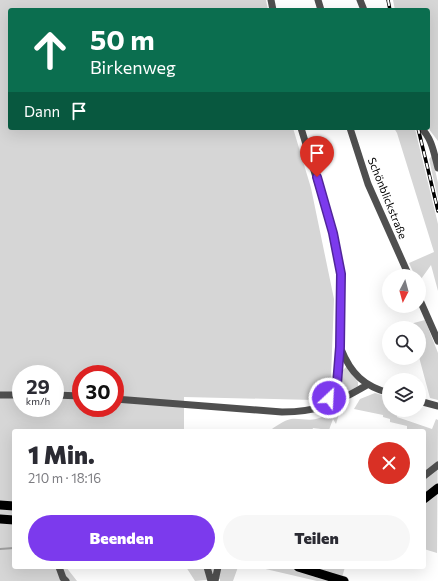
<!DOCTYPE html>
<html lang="de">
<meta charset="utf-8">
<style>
:root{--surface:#fff;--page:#f7f7f7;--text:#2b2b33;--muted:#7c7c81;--accent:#7c3aed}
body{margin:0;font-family:Commissioner,sans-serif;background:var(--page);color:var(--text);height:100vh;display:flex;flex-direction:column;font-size:15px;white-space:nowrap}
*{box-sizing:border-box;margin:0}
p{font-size:13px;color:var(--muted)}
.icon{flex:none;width:22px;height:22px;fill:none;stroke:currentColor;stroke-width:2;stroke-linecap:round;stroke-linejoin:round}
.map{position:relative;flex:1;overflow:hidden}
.drawer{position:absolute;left:12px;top:429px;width:414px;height:140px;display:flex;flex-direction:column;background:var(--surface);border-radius:4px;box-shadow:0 4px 16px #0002}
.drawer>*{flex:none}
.guide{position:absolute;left:8px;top:8px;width:422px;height:122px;border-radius:4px;box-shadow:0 4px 16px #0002;background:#0b6e4f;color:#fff;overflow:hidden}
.needle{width:26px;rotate:186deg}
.controls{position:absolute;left:382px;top:269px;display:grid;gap:8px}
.controls a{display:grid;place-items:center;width:44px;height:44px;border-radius:50%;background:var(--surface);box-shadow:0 4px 16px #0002;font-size:20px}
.speed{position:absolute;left:12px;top:365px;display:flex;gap:8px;font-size:20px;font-weight:700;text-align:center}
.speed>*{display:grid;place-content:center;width:52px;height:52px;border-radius:50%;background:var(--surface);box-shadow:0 4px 16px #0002;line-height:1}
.speed small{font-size:10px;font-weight:400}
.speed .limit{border:6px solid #d22;background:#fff;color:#111}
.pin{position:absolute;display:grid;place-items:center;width:34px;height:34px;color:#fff;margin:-41px -17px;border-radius:50% 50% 50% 0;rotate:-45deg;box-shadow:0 0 4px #0007}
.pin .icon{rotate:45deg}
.me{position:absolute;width:44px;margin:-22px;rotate:25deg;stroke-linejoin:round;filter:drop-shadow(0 0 3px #0008)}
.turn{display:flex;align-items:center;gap:14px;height:84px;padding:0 16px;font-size:18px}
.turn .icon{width:52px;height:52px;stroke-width:2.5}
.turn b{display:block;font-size:28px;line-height:34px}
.then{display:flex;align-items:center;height:38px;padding:0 16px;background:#0003;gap:8px;font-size:15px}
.round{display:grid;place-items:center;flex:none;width:42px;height:42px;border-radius:21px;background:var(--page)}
.head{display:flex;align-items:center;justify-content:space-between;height:68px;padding:0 16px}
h1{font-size:24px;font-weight:800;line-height:30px}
.button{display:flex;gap:8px;margin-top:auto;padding:8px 16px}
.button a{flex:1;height:46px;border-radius:24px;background:var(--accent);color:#fff;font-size:16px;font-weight:800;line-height:46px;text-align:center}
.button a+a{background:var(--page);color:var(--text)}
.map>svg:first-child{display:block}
.green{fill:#d6d6d6;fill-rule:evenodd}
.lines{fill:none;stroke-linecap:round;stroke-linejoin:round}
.stream{stroke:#9d9d9d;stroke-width:2}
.major-casing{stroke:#dbdbdb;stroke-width:10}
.minor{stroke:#4f4f4f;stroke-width:7}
.major{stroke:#000;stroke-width:9}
.rail-casing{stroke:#000;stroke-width:3.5}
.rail{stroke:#fff;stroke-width:2;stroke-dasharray:6;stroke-linecap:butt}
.route-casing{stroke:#51269a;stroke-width:10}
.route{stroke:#7c3aed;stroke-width:7}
.labels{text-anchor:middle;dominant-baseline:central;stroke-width:3;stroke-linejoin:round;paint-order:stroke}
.street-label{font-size:11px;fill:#000;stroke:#fff}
</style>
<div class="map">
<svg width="438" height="581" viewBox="0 0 438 581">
<rect width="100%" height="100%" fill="#fff"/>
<path class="green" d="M0 0H266L268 10H10V128H293L311 188 334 299 331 377 314 400 184 397V431H14V567H66L77 581H0ZM21 374H55V408H21ZM81 374H115V408H81Z
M393 0H438V141L428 128V10H395Z
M394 128 415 129 438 224V291L431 265 419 282V276H415L409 263 434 252 397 133Z
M432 156 438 183V199L429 159Z
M425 320 438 353V400L430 398 419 357V328H411L410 324Z
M346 367 358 382V386L334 400 341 385 343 370Z
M375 393 389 397V410H398L397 417 432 429 436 419 438 420 437 553 424 549V431H407V426L390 422V419L383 417V415L354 409 360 399Z
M342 404 336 424 333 419 329 430 313 428 312 431 286 429 280 431H269C275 427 284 420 291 419 299 418 308 421 316 419 328 416 330 408 342 404Z
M186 567H238L233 581H220V579L195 581Z
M257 567H345L341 581H317Z"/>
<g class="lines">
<path class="stream" d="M0 549 14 548"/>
<defs>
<path id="major" d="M424 499 438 488
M0 505 14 506
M0 519 14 520
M298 567 344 581"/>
</defs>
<use href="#major" class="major-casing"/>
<path class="minor" d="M271 0 273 10
M318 0 321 10
M360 0 364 10
M301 128 333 233 341 274 340 347 337 384 329 398 318 408
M350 128 368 184 409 276
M421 128C432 138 434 154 438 168
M419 298 438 341
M341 349C351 374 364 386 389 393
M0 395H21
M55 395 81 396
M115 399 282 412C319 412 336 403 367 385
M419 401 438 406
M424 476 438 465
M59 567 63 578 66 581
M207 567 211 581
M215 581 218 567"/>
<use href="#major" class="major"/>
<defs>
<path id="rail" d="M388 0 390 10
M418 128 438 211"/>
</defs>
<use href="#rail" class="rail-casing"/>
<use href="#rail" class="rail"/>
</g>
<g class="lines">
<defs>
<path id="route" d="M317 177 333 233 341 274 340 347 337 384 329 398"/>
</defs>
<use href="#route" class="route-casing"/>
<use href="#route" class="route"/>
</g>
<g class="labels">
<g class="street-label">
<text transform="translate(388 198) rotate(68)">Schönblickstraße</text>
</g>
</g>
</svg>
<div class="controls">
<a><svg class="needle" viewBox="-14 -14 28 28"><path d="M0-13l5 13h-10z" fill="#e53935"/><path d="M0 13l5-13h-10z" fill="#7c7c81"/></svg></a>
<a><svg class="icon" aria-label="search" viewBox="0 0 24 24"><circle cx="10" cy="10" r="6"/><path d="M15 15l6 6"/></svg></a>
<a><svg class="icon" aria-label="layers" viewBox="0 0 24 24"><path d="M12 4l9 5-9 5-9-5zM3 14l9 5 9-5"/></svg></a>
</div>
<div class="speed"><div>29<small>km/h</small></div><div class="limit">30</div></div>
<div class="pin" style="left:317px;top:177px;background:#d93025"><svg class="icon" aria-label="arrive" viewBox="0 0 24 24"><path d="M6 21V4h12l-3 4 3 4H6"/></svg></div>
<svg class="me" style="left:329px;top:398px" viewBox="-20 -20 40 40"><circle r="17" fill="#7c3aed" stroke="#fff" stroke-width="3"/><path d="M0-11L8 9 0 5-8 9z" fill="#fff"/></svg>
<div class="guide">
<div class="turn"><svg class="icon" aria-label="ahead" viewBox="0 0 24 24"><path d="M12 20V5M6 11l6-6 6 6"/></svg><div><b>50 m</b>Birkenweg</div></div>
<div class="then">Dann<svg class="icon" aria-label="arrive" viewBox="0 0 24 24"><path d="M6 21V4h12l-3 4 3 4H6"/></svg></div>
</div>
<section class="drawer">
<div class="head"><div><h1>1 Min.</h1><p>210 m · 18:16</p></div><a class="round" style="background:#d93025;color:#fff"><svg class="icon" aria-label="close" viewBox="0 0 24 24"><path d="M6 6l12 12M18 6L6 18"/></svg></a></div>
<div class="button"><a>Beenden</a><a>Teilen</a></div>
</section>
</div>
